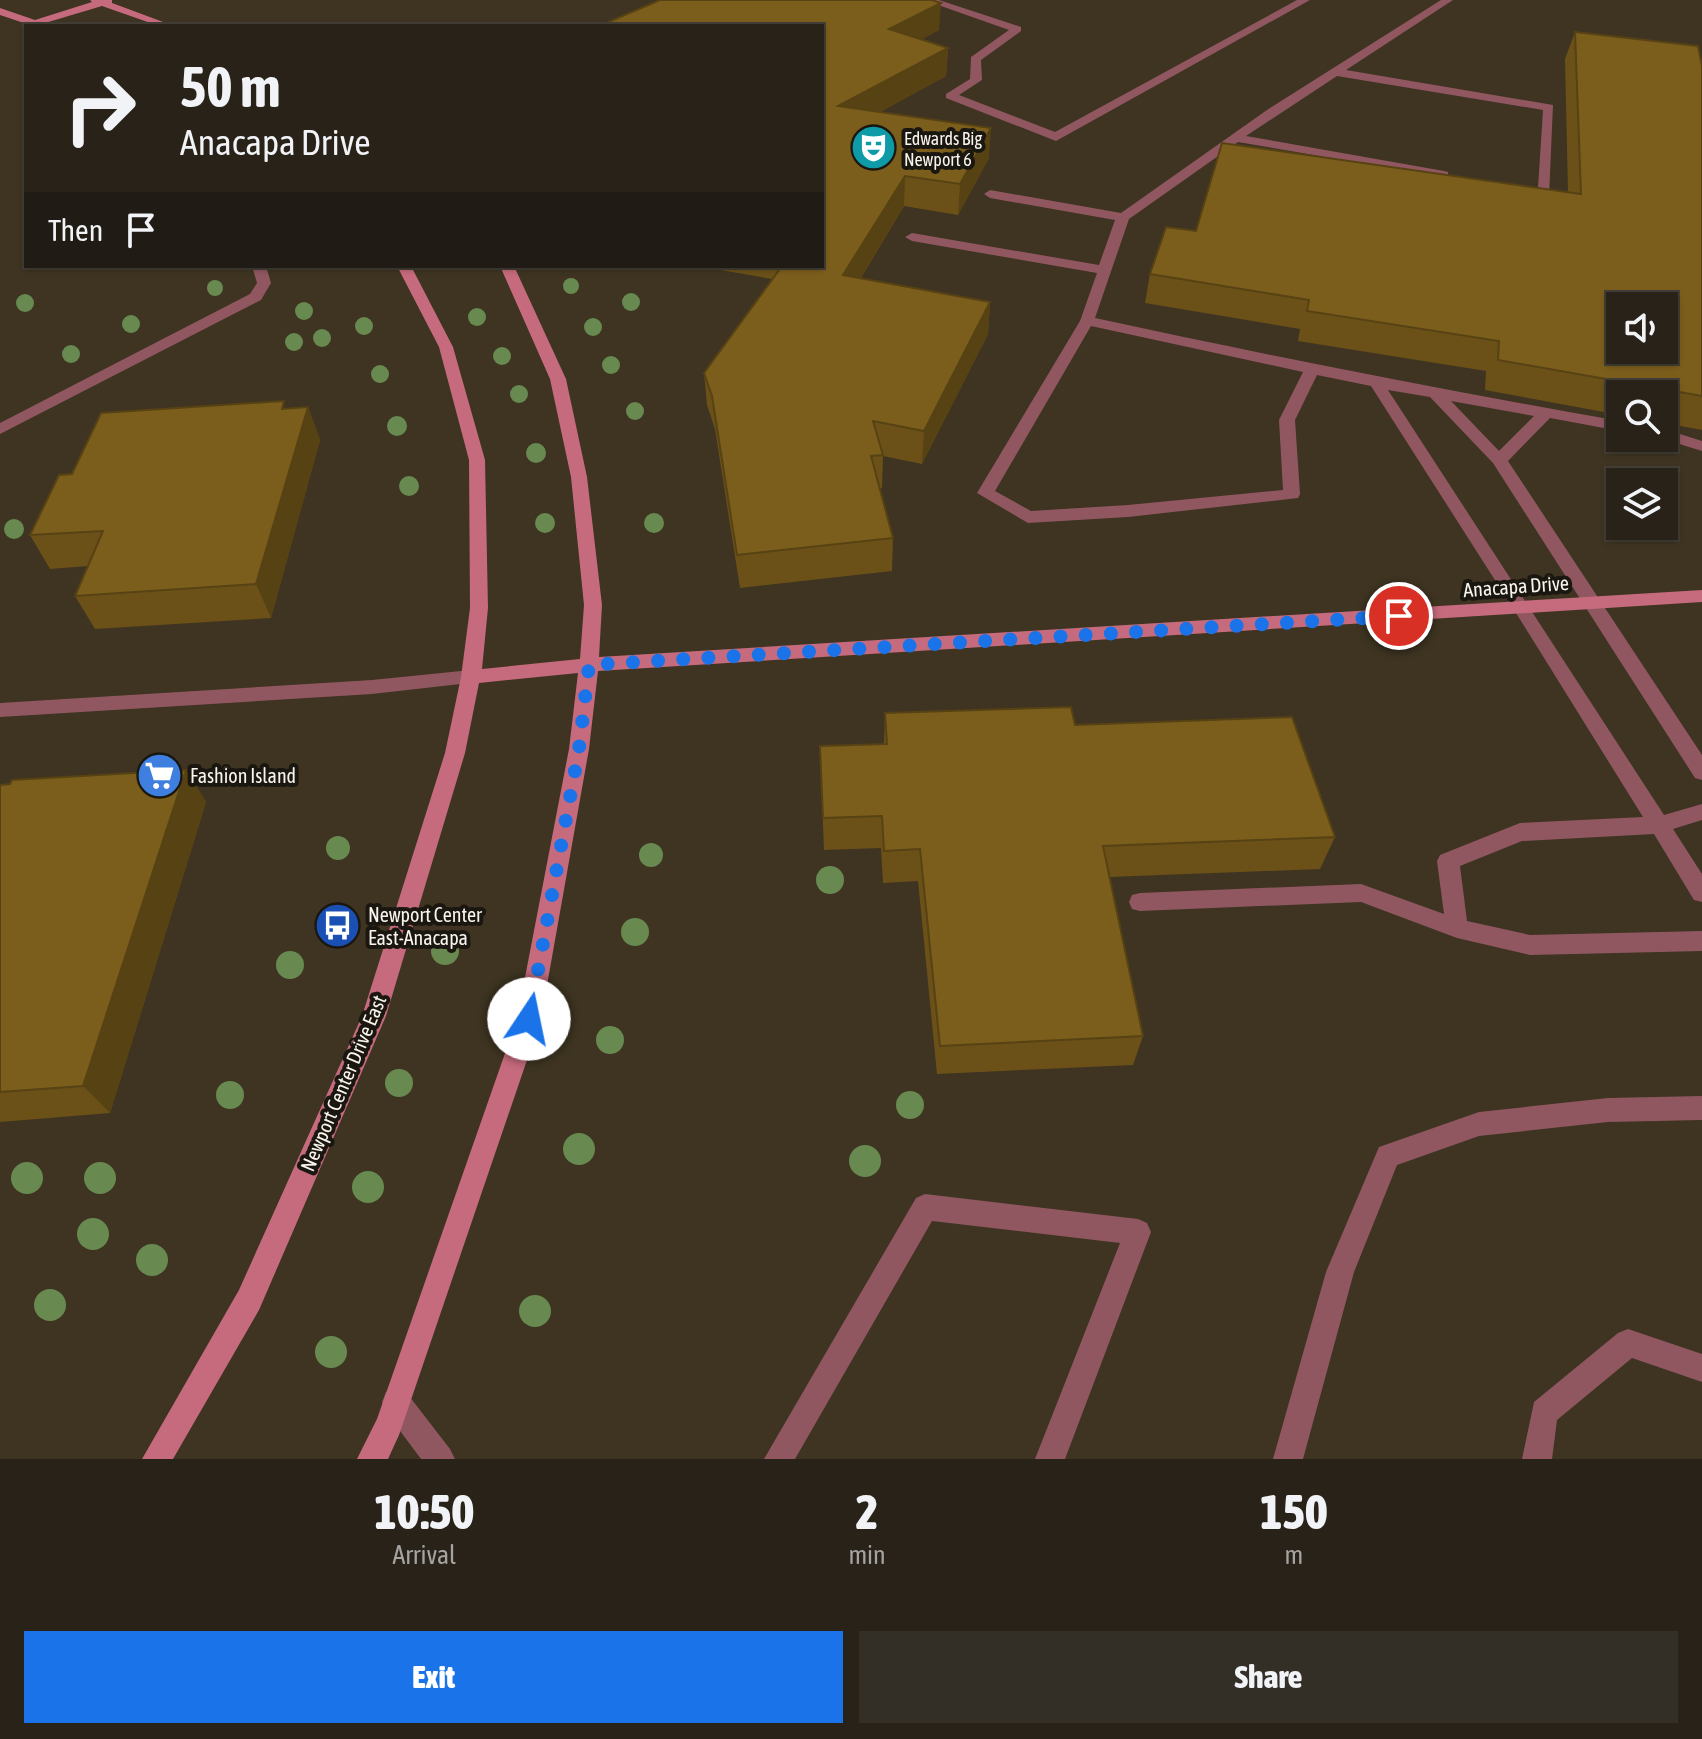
<!DOCTYPE html>
<style>
:root{--surface:#282219;--page:#342f26;--text:#f1f3f6;--muted:#a5a4a2;--line:#443f38;--accent:#1a73e8}
body{margin:0;font-family:"Asap Condensed",sans-serif;background:var(--page);color:var(--text);height:100vh;display:flex;flex-direction:column;font-size:30px;white-space:nowrap}
*{box-sizing:border-box;margin:0}
p{font-size:26px;color:var(--muted)}
.icon{flex:none;width:44px;height:44px;fill:none;stroke:currentColor;stroke-width:2;stroke-linecap:round;stroke-linejoin:round}
.map{position:relative;height:1459px;overflow:hidden}
.drawer{display:flex;flex-direction:column;background:var(--surface);flex:1}
.drawer>*{flex:none}
.guide{position:absolute;left:24px;top:24px;width:800px;height:244px;border-radius:0px;box-shadow:0 2px 6px #0004,0 0 0 2px var(--line);background:#282219;color:var(--text);overflow:hidden}
.buttons{position:absolute;left:1606px;top:292px;display:grid;gap:16px}
.buttons a{display:grid;place-items:center;width:72px;height:72px;border-radius:0px;background:var(--surface);box-shadow:0 2px 6px #0004,0 0 0 2px var(--line);font-size:40px}
.pin{position:absolute;display:grid;place-items:center;width:68px;height:68px;color:#fff;margin:-34px;border:4px solid #fff;border-radius:50%;box-shadow:0 2px 8px #0007}
.me{position:absolute;width:88px;margin:-44px;rotate:11deg;stroke-linejoin:round;filter:drop-shadow(0 0 6px #0008)}
.turn{display:flex;align-items:center;gap:28px;height:168px;padding:0 24px;font-size:36px}
.turn .icon{width:104px;height:104px;stroke-width:2.5}
.turn b{display:block;font-size:56px;line-height:68px}
.then{display:flex;align-items:center;height:76px;padding:0 24px;background:#0003;gap:16px;font-size:30px}
.eta{display:flex;justify-content:space-evenly;align-items:center;height:136px;text-align:center}
.eta b{font-size:48px;font-weight:800;line-height:56px}
.primary-button{display:flex;gap:16px;margin-top:auto;padding:16px 24px}
.primary-button a{flex:1;height:92px;border-radius:0px;background:var(--accent);color:#fff;font-size:32px;font-weight:800;line-height:92px;text-align:center}
.primary-button a+a{background:var(--page);color:var(--text)}
.map>svg:first-child{display:block}
.built{fill:#3e3421;fill-rule:evenodd}
.lines{fill:none;stroke-linecap:round;stroke-linejoin:round}
.lane{fill:#905761;fill-rule:evenodd}
.secondary{fill:#c66b7d;fill-rule:evenodd}
.tree{fill:#688950}
.wall{fill:#6b5118}
.shaded-wall{fill:#574214}
.building{fill:#7c5e1c;stroke:#574214;stroke-width:2;fill-rule:evenodd}
.route{stroke:#1a73e8;stroke-width:14;stroke-dasharray:0 25.2}
.labels{text-anchor:middle;dominant-baseline:central;stroke-width:8;stroke-linejoin:round;paint-order:stroke}
.far-poi-label{font-size:18px;fill:#f9f4ec;stroke:#1a1711;text-anchor:start}
.street-label{font-size:20px;fill:#f9f4ec;stroke:#1a1711}
.poi-label{font-size:20px;fill:#f9f4ec;stroke:#1a1711;text-anchor:start}
</style>
<div class="map">
<svg width="1702" height="1459" viewBox="0 0 1702 1459">
<rect width="100%" height="100%" fill="#352e21"/>
<path class="built" d="M0 0H1702V1459H0ZM26 26H822V266H26ZM1620 306H1664V350H1620ZM1620 394H1664V438H1620ZM1620 482H1664V526H1620Z"/>
<g class="lines">
<path class="lane" d="M924 0H939L1021 27V31L981 60 982 80 959 95 1055 132 1297 0H1310L1056 141 946 98V94L970 79 971 57 1009 30Z
M1441 0H1453L1346 70 1553 105 1549 196 1522 193 1516 189 1522 185 1538 188 1543 110 1337 76 1246 136 1444 171 1448 172V178L1238 142 1129 219 1095 318C1271 356 1442 390 1620 421V431L1550 418 1508 461 1702 755V780L1695 778 1493 463 1430 397 1388 390 1664 815 1702 804V820L1673 829 1702 874V902L1694 900 1654 834 1522 841 1460 866 1467 921 1530 935 1702 931V951L1530 955 1457 938 1361 902 1140 911 1132 909 1129 902 1132 895 1140 893 1361 884 1444 914 1437 861 1440 855 1520 823 1643 817 1516 613 1371 386 1317 375 1295 420 1300 494 1298 498 1128 517 1028 523 977 493 1080 321 1097 273 912 241 905 237 912 233 1099 265 1115 220 990 198 984 194 990 190 1121 213 1267 110ZM1091 326 1303 372 1279 420 1283 490 1128 505 1031 511 995 491ZM1451 401 1534 416 1499 451Z
M252 266H266L271 283 261 300 0 434V423L250 294 257 283Z
M1664 429 1702 441V451L1660 438H1664Z
M471 670 481 677 478 682 372 694 0 717V703L372 680Z
M1702 1096V1120L1608 1122 1479 1136 1397 1165 1354 1272 1303 1459H1273L1326 1272 1379 1147 1479 1112 1608 1098Z
M925 1194 1138 1219 1147 1223 1151 1232 1065 1459H1035L1120 1243 932 1221 795 1459H764L916 1198Z
M1628 1329 1702 1354V1382L1632 1358 1557 1420 1552 1459H1522L1534 1402 1618 1333Z
M396 1388 406 1392 450 1449 455 1459H421L386 1412 382 1402 386 1392Z"/>
<path class="secondary" d="M90 0H112V3L174 26H159L102 6 45 23 48 26H33L0 15V8L35 20 92 2Z
M397 266H411L453 347 485 460 488 608 482 669 580 659 584 605 571 477 550 379 500 266H514L566 379 587 477 602 605 599 657 1702 590V602L598 671 589 749 541 1019 399 1435 388 1459H357L377 1419 517 1019 569 749 578 673 479 683 465 753 386 1016 259 1310 173 1459H142L239 1290 362 1016 445 753 461 677 470 608 469 460 439 347Z"/>
</g>
<g class="tree">
<circle cx="571" cy="286" r="8"/>
<circle cx="215" cy="288" r="8"/>
<circle cx="631" cy="302" r="9"/>
<circle cx="25" cy="303" r="9"/>
<circle cx="304" cy="311" r="9"/>
<circle cx="477" cy="317" r="9"/>
<circle cx="131" cy="324" r="9"/>
<circle cx="364" cy="326" r="9"/>
<circle cx="593" cy="327" r="9"/>
<circle cx="322" cy="338" r="9"/>
<circle cx="294" cy="342" r="9"/>
<circle cx="71" cy="354" r="9"/>
<circle cx="502" cy="356" r="9"/>
<circle cx="611" cy="365" r="9"/>
<circle cx="380" cy="374" r="9"/>
<circle cx="519" cy="394" r="9"/>
<circle cx="635" cy="411" r="9"/>
<circle cx="397" cy="426" r="10"/>
<circle cx="536" cy="453" r="10"/>
<circle cx="409" cy="486" r="10"/>
<circle cx="545" cy="523" r="10"/>
<circle cx="654" cy="523" r="10"/>
<circle cx="14" cy="529" r="10"/>
<circle cx="338" cy="848" r="12"/>
<circle cx="651" cy="855" r="12"/>
<circle cx="830" cy="880" r="14"/>
<circle cx="635" cy="932" r="14"/>
<circle cx="445" cy="951" r="14"/>
<circle cx="290" cy="965" r="14"/>
<circle cx="610" cy="1040" r="14"/>
<circle cx="399" cy="1083" r="14"/>
<circle cx="230" cy="1095" r="14"/>
<circle cx="910" cy="1105" r="14"/>
<circle cx="579" cy="1149" r="16"/>
<circle cx="865" cy="1161" r="16"/>
<circle cx="27" cy="1178" r="16"/>
<circle cx="100" cy="1178" r="16"/>
<circle cx="368" cy="1187" r="16"/>
<circle cx="93" cy="1234" r="16"/>
<circle cx="152" cy="1260" r="16"/>
<circle cx="50" cy="1305" r="16"/>
<circle cx="535" cy="1311" r="16"/>
<circle cx="331" cy="1352" r="16"/>
</g>
<path class="wall" d="M822 26 939 30 922 39 948 48 946 76 880 112 989 158 958 215 904 206 861 278 990 302 988 334 922 464 883 456 882 488H880L893 538 892 571 740 588 715 429 707 405 704 373 772 279 697 266H822Z
M1575 32 1702 66V430L1664 423V394H1620V415L1485 390 1486 371 1298 341 1300 329 1145 303 1150 274 1196 231 1568 192 1565 59Z
M308 407 320 440 271 618 95 629 75 596 88 566 50 569 30 535 287 409Z
M885 713 1075 725 1335 837 1320 869 1109 877 1143 1036 1133 1065 937 1074 918 881 883 883 881 848 824 850 820 746 884 744Z
M186 770 206 802 110 1113 0 1122V785Z"/>
<path class="shaded-wall" d="M941 3 939 30 889 57V29Z
M948 48 946 76 838 135V106Z
M991 128 989 158 958 215 960 184Z
M905 176 904 206 844 306 843 275Z
M990 302 988 334 922 464 924 431Z
M308 407 320 440 271 618 256 584Z
M186 770 206 802 110 1113 83 1086Z"/>
<path class="building" d="M660 0H932L941 3 889 29 948 48 838 106 991 128 960 184 905 176 843 275 990 302 924 431 873 421 883 455 871 456 893 538 737 555 712 396 704 373 782 266H822V26H599Z
M1575 32 1698 46 1702 66V396L1498 360 1499 341 1307 311 1309 300 1150 274 1166 227 1196 231 1222 143 1581 194ZM1620 306H1664V350H1620Z
M284 401 282 409 308 407 256 584 75 596 103 531 30 535 59 475 72 474 101 413Z
M1071 707 1075 725 1292 717 1335 837 1103 846 1143 1036 940 1046 920 849 884 851 882 816 823 818 820 746 887 744 885 713Z
M186 770 83 1086 0 1092V785L10 784 12 780Z"/>
<g class="lines">
<path class="route" d="M529 1019 579 749 589 665 1399 616"/>
</g>
<defs>
<symbol id="theatre-disc" viewBox="-11 -11 22 22"><circle r="9.5" fill="#0f9aa8" stroke="#1a1711"/><path d="M-5-5.5Q0-4 5-5.5V0Q5 5 0 6Q-5 5-5 0ZM-3.3-2.5H-1v1.5H-3.3ZM1-2.5H3.3v1.5H1ZM-2.8 1Q0 5.5 2.8 1Z" fill="#fff"/></symbol>
<symbol id="supermarket-disc" viewBox="-11 -11 22 22"><circle r="9.5" fill="#3f7fe0" stroke="#1a1711"/><path d="M-6-5.5h2.5l.6 2H6L4.5 2H-2.5L-4.4-4H-6ZM-1.5 3.2a1.3 1.3 0 1 0 .1 0ZM3 3.2a1.3 1.3 0 1 0 .1 0Z" fill="#fff"/></symbol>
<symbol id="bus-disc" viewBox="-11 -11 22 22"><circle r="9.5" fill="#1a4fb4" stroke="#1a1711"/><path d="M-5-6H5V4H4V6H2V4H-2V6H-4V4H-5ZM-3.5-4V0h7V-4ZM-3.5 1.2v1.5H-2V1.2ZM2 1.2v1.5H3.5V1.2Z" fill="#fff"/></symbol>
</defs>
<g fill-rule="evenodd">
<use href="#theatre-disc" x="848" y="122" width="51" height="51"/>
<use href="#supermarket-disc" x="134" y="750" width="51" height="51"/>
<use href="#bus-disc" x="312" y="900" width="51" height="51"/>
</g>
<g class="labels">
<g class="far-poi-label">
<text x="904" y="138">Edwards Big<tspan x="904" dy="21">Newport 6</tspan></text>
</g>
<g class="street-label">
<text transform="translate(1516 586) rotate(-4)">Anacapa Drive</text>
<text transform="translate(343 1083) rotate(-67)">Newport Center Drive East</text>
</g>
<g class="poi-label">
<text x="190" y="775">Fashion Island</text>
<text x="368" y="914">Newport Center<tspan x="368" dy="23">East-Anacapa</tspan></text>
</g>
</g>
</svg>
<div class="buttons">
<a><svg class="icon" aria-label="sound" viewBox="0 0 24 24"><path d="M4 9h4l5-4v14l-5-4H4zM17 9q2 3 0 6"/></svg></a>
<a><svg class="icon" aria-label="search" viewBox="0 0 24 24"><circle cx="10" cy="10" r="6"/><path d="M15 15l6 6"/></svg></a>
<a><svg class="icon" aria-label="layers" viewBox="0 0 24 24"><path d="M12 4l9 5-9 5-9-5zM3 14l9 5 9-5"/></svg></a>
</div>
<div class="pin" style="left:1399px;top:616px;background:#d93025"><svg class="icon" aria-label="arrive" viewBox="0 0 24 24"><path d="M6 21V4h12l-3 4 3 4H6"/></svg></div>
<svg class="me" style="left:529px;top:1019px" viewBox="-20 -20 40 40"><circle r="19" fill="#fff"/><path d="M0-13L10 11 0 6-10 11z" fill="#1a73e8"/></svg>
<div class="guide">
<div class="turn"><svg class="icon" aria-label="right" viewBox="0 0 24 24"><path d="M7 20v-9h11M14 6l5 5-5 5"/></svg><div><b>50 m</b>Anacapa Drive</div></div>
<div class="then">Then<svg class="icon" aria-label="arrive" viewBox="0 0 24 24"><path d="M6 21V4h12l-3 4 3 4H6"/></svg></div>
</div>
</div>
<section class="drawer">
<div class="eta">
<div><b>10:50</b><p>Arrival</p></div>
<div><b>2</b><p>min</p></div>
<div><b>150</b><p>m</p></div>
</div>
<div class="primary-button"><a>Exit</a><a>Share</a></div>
</section>
